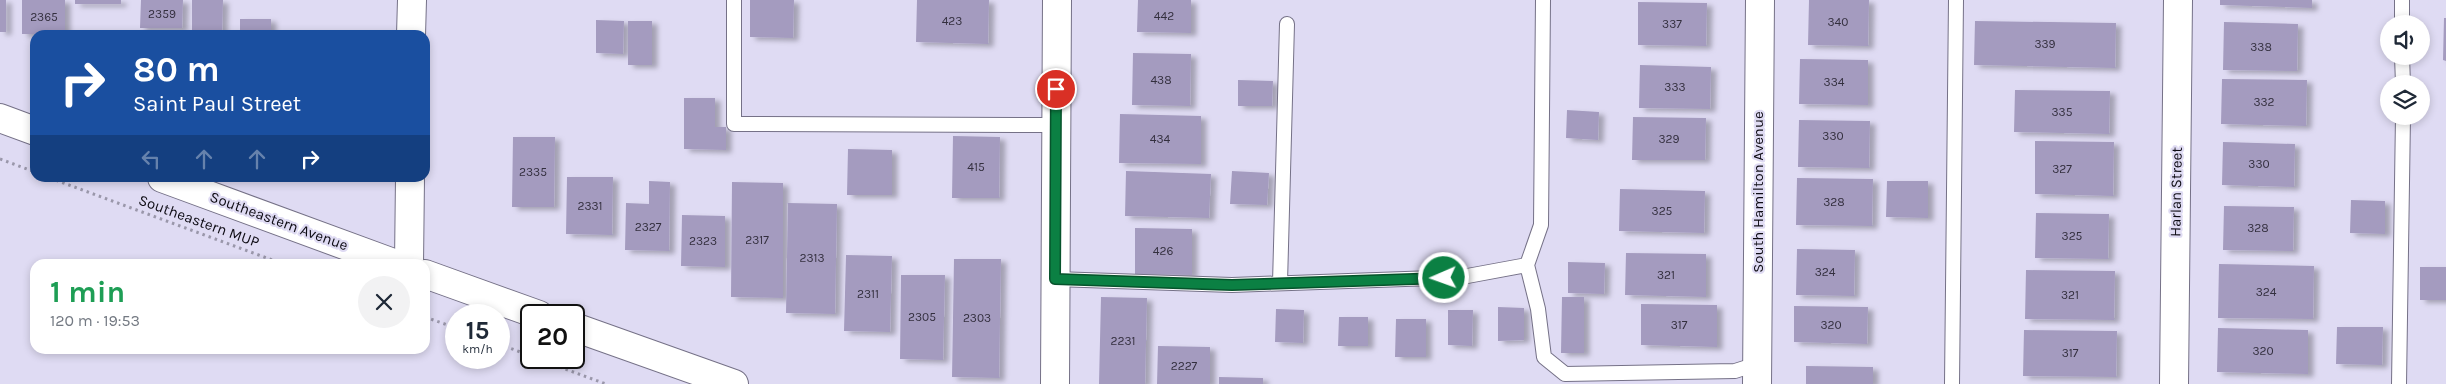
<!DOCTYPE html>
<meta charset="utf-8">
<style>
:root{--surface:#fff;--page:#f2f2f3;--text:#1f2937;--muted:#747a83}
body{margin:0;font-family:Karla,sans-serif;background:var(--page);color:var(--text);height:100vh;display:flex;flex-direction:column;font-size:19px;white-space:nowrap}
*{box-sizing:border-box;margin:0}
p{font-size:16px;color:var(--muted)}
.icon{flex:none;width:28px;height:28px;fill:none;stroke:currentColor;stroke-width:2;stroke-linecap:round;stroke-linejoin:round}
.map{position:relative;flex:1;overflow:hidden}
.panel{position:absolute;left:30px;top:259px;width:400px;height:95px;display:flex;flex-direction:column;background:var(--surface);border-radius:15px;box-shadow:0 2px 8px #0003}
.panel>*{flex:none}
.top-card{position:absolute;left:30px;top:30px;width:400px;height:152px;border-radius:15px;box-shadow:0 2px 8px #0003;background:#1a4fa0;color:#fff;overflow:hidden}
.controls{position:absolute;left:2380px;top:15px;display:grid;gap:10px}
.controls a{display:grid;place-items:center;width:50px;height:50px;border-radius:50%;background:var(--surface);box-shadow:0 2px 8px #0003;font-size:25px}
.speed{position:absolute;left:445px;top:304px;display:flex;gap:10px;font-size:25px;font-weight:700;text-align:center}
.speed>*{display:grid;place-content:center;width:65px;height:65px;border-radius:50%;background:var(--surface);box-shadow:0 2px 8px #0003;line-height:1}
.speed small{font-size:12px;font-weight:400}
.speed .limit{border:2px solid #111;border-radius:8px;background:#fff;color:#111}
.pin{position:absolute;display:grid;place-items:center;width:42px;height:42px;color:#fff;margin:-21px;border:2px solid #fff;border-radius:50%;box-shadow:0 1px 5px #0007}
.me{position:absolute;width:55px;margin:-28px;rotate:268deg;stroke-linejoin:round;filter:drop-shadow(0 0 4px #0008)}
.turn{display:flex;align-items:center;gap:18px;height:105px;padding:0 20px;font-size:22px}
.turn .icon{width:65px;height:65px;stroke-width:2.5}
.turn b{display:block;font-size:35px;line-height:42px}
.lanes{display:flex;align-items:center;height:48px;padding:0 20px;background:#0003;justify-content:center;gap:25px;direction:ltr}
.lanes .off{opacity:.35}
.round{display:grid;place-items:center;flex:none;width:52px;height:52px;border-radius:26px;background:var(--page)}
.head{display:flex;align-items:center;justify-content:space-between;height:85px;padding:0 20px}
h1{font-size:30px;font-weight:700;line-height:38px;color:#1e9e55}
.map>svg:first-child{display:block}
.building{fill:#a49bbf;filter:url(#shadow)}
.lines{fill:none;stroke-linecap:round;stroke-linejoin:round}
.service-casing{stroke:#757187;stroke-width:16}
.minor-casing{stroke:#757187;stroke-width:30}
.primary-casing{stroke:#757187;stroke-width:30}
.path{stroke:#9a97aa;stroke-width:3;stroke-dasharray:2.5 4;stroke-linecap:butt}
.service{stroke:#fff;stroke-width:14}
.minor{stroke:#fff;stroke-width:28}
.primary{stroke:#fff;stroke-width:28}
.route-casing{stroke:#07532c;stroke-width:12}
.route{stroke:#0b8043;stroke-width:9}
.labels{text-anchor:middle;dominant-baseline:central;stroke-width:4.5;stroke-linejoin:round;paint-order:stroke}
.number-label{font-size:12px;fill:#332f3e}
.street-label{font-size:15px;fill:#0d0b13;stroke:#dfdbf3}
</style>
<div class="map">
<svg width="2446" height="384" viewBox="0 0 2446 384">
<defs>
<filter id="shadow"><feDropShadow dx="5.5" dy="3" stdDeviation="2.5" flood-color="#0004"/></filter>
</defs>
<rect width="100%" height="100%" fill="#dfdbf3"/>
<path class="building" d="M0 0H6V32H0Z
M22 0H65V34H22Z
M75 0H121V4H75Z
M141 0H183L182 28H140Z
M192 0H223L222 35H192Z
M750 0H794L793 38 750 37Z
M917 0H989L988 44 916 42Z
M1138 0H1191V33L1137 32Z
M1809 0H1869L1868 46 1808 45Z
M2220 0H2312V8L2220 5Z
M1638 2 1707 3 1706 46 1638 45Z
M2444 18H2446V61L2443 60Z
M240 19H271V35H240Z
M596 20 624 21 623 54 596 53Z
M628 21H652V65H628Z
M1975 21 2116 23 2115 68 1974 65Z
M2224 22 2298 24 2297 71 2223 70Z
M1133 53 1191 54 1190 106 1132 105Z
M1800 59 1868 60V105L1799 104Z
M1640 65 1711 67 1710 109 1639 108Z
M2222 79 2307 80 2306 126 2221 124Z
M1238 80 1273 81 1272 106H1238Z
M2015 90 2110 91 2109 134 2014 132Z
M684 98H715V127H726V150L684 149Z
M1567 110 1599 112 1598 140 1566 138Z
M1120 114 1201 116V164L1119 163Z
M1633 117 1706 118 1705 160H1632Z
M1799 120 1870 121 1869 168 1798 167Z
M953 136 1000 137 999 198H952Z
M513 137H555L554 207H512Z
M2035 141 2114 142 2113 196 2035 194Z
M2223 142 2295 144 2294 187 2222 185Z
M848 149 892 150V195H847Z
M1126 171 1211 174 1209 218 1125 216Z
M1232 171 1269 173 1267 205 1230 204Z
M567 177H613L612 235 566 234Z
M1797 178 1873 179 1872 226 1796 225Z
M649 181 670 182 669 251 625 250 626 203 649 204Z
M1887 181H1928V218L1886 217Z
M732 182 783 183V298L731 297Z
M1620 189 1705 191 1704 233 1619 231Z
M2351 200 2385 201V234L2350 233Z
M788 203 837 204 835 314 786 313Z
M2224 206 2294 207 2293 251 2223 250Z
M2036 213 2109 214 2108 259 2035 258Z
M682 215 725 216V267L681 266Z
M1135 228 1192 229V275L1135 274Z
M1797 249 1855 250 1854 296 1796 295Z
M1626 253 1706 254V297L1625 295Z
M846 255 892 256 890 332 844 331Z
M954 259H1001L999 378 952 377Z
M1568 262 1605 263 1604 294 1568 293Z
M2219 264 2314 266 2313 319 2218 318Z
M2420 267H2446V300H2420Z
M2026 270 2115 271 2114 320 2025 319Z
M901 275H945L943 360 900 359Z
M1101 297 1147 298 1145 384H1099Z
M1562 297H1584V353H1561Z
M1641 304 1717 305V347L1641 345Z
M1794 306 1868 307 1867 344 1794 342Z
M1498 307 1524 308V340L1498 341Z
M1276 309 1304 310 1303 343 1275 342Z
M1448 310H1473L1472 346 1448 345Z
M1339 317H1368V346H1338Z
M1396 319H1426V357H1395Z
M2337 327H2383L2382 365 2336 364Z
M2218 328 2308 330V374L2217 372Z
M2024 330 2117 331 2116 377 2023 376Z
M1158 346 1210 347V384H1157Z
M1806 366 1873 367V384H1806Z
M1219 377 1263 378V384H1219Z"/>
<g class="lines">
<defs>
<path id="service" d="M734 0V124L1056 125
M2402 0V24
M2402 56 2403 84
M1527 265 1538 309 1544 357 1565 374 1735 371 1757 364
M1055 279 1232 285 1462 277 1527 265 1541 225 1543 0
M1280 283 1287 24
M1952 384 1956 0
M2399 384 2403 116"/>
<path id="minor" d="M411 35 412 0
M409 264 410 178
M1055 384 1057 0
M1757 384 1760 0
M2174 384 2178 0"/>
<path id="primary" d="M0 118 35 131
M162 178 396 264
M425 274 539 315
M574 327 734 384"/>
</defs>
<use href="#service" class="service-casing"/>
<use href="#minor" class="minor-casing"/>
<use href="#primary" class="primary-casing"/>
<path class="path" d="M0 159 35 172
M50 178 283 264
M425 317 456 328
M499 344 531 356
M535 358 606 384"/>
<use href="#service" class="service"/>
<use href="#minor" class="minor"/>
<use href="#primary" class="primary"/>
</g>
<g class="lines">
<defs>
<path id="route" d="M1056 89 1055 279 1232 285 1444 278"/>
</defs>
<use href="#route" class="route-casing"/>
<use href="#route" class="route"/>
</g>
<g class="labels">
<g class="number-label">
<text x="162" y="14">2359</text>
<text x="1164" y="16">442</text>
<text x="44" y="17">2365</text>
<text x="952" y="21">423</text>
<text x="1838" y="22">340</text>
<text x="1672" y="24">337</text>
<text x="2045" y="44">339</text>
<text x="2261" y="47">338</text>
<text x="1161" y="80">438</text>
<text x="1834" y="82">334</text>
<text x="1675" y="87">333</text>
<text x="2264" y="102">332</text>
<text x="2062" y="112">335</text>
<text x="1833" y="136">330</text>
<text x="1160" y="139">434</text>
<text x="1669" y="139">329</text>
<text x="2259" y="164">330</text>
<text x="976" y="167">415</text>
<text x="2062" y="169">327</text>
<text x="533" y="172">2335</text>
<text x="1834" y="202">328</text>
<text x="590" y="206">2331</text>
<text x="1662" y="211">325</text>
<text x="648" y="227">2327</text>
<text x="2258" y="228">328</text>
<text x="2072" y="236">325</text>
<text x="757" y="240">2317</text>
<text x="703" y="241">2323</text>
<text x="1163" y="251">426</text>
<text x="812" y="258">2313</text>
<text x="1825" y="272">324</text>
<text x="1666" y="275">321</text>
<text x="2266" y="292">324</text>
<text x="868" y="294">2311</text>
<text x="2070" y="295">321</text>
<text x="922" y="317">2305</text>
<text x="977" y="318">2303</text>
<text x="1679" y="325">317</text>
<text x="1831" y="325">320</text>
<text x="1123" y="341">2231</text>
<text x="2263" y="351">320</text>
<text x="2070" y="353">317</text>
<text x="1184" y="366">2227</text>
</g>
<g class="street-label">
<text transform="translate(1758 192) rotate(-90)">South Hamilton Avenue</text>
<text transform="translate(2176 192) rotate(-89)">Harlan Street</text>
<text transform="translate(199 221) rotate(20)">Southeastern MUP</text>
<text transform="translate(279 221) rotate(20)">Southeastern Avenue</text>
</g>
</g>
</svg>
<div class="controls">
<a><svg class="icon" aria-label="sound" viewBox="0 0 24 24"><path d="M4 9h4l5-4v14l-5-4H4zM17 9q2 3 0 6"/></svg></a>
<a><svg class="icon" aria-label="layers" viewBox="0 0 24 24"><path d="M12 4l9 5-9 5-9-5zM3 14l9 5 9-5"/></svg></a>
</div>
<div class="speed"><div>15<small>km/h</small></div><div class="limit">20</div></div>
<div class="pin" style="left:1056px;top:89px;background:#d93025"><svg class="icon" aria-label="arrive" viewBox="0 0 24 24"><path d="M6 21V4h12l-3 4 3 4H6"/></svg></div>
<svg class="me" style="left:1444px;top:278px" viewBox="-20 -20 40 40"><circle r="17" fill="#0b8043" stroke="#fff" stroke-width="3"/><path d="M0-11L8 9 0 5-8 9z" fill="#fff"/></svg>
<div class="top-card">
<div class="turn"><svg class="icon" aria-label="right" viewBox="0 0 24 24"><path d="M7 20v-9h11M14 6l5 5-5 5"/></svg><div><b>80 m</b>Saint Paul Street</div></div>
<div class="lanes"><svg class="icon off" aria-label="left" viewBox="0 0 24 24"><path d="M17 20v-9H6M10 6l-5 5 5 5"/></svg><svg class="icon off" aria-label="ahead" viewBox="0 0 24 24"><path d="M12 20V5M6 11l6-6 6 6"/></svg><svg class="icon off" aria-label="ahead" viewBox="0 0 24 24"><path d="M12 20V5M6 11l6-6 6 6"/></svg><svg class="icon" aria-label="right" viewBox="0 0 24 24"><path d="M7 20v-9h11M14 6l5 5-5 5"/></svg></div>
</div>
<section class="panel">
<div class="head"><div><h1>1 min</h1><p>120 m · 19:53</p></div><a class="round"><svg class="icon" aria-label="close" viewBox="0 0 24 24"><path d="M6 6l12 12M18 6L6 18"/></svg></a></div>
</section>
</div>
